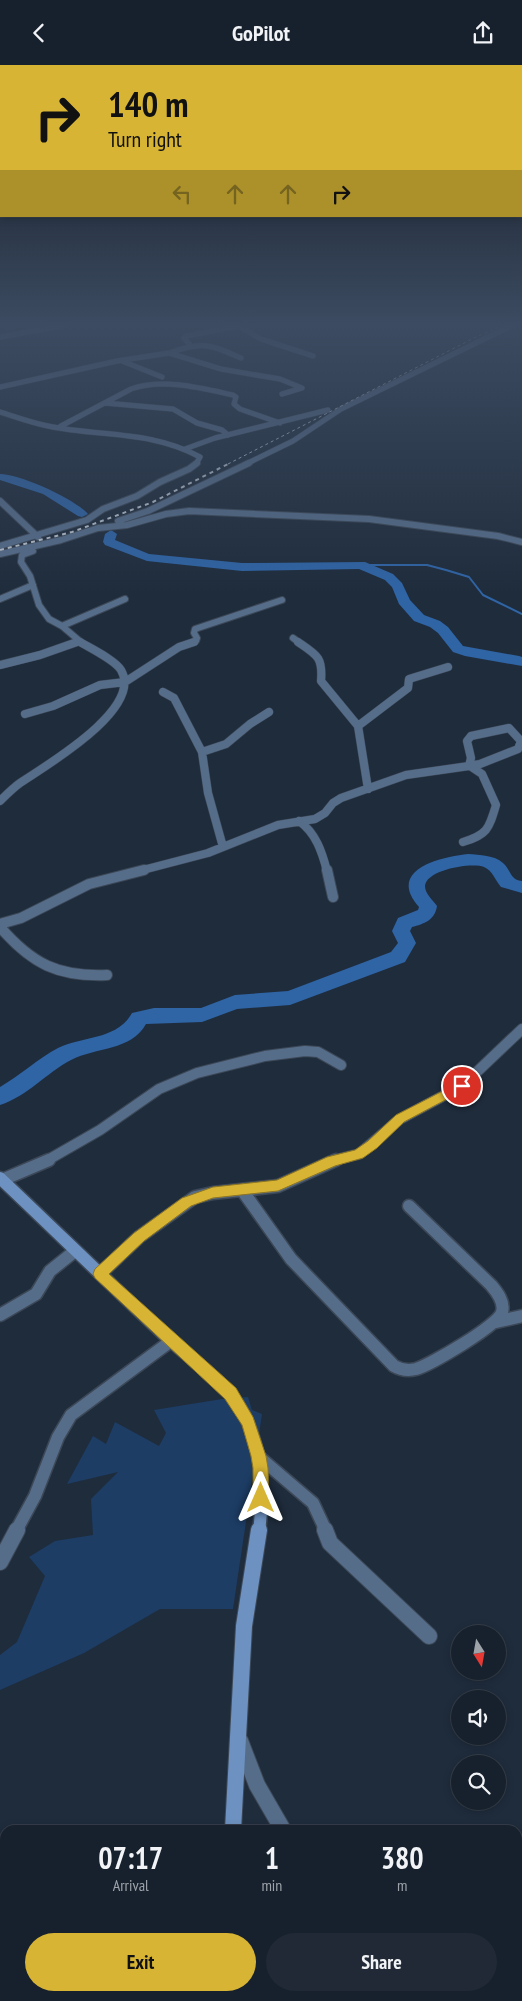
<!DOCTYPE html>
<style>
:root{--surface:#17212d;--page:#202935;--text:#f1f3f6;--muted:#9ea3aa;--line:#363e49;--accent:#d7b434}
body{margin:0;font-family:"PT Sans Narrow",sans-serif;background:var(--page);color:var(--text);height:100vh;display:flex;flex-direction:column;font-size:19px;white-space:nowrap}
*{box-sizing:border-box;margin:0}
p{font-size:16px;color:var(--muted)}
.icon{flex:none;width:28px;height:28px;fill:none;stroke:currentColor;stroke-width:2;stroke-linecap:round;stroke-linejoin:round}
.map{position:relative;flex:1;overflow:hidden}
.details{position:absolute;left:0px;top:1760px;width:522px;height:176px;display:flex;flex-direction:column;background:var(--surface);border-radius:15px 15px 0 0;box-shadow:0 2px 8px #0003,0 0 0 1px var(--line)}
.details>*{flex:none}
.banner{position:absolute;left:0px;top:0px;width:522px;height:152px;box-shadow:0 2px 8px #0003,0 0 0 1px var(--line);background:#d7b434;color:#111;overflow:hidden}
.needle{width:32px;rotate:169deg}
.fabs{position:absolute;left:451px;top:1560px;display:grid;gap:10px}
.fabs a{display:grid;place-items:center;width:55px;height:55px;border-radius:50%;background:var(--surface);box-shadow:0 2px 8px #0003,0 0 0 1px var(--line);font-size:25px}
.pin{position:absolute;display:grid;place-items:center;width:42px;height:42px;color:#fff;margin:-21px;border:2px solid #fff;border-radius:50%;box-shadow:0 1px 5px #0007}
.me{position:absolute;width:55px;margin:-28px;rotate:0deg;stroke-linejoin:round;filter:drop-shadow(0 0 4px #0008)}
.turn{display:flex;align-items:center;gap:18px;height:105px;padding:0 25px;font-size:22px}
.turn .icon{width:65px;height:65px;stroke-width:2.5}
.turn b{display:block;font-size:35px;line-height:42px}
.lanes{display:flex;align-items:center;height:48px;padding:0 25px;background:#0003;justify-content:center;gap:25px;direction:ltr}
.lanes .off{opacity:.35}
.eta{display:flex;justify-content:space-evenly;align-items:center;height:85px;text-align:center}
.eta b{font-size:30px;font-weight:600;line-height:35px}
.button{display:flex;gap:10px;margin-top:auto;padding:10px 25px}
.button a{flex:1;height:58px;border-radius:30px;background:var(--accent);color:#111;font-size:20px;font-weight:600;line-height:58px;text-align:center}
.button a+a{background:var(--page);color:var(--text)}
header{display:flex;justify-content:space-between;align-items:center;height:65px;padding:0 25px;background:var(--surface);font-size:22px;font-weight:600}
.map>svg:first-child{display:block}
.green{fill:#1d3d65}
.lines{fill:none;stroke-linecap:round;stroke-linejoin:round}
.stream{stroke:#2f64a5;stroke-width:2}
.river{fill:#2f64a5;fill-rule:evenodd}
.street-far5-casing{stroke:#3c4857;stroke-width:6}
.street-far4-casing{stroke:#3c4857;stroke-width:8}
.street-far3-casing{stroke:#3c4857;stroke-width:9}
.street-far2-casing{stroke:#3c4857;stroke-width:12}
.street-far1-casing{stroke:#3c4857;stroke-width:15}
.street-casing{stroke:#3c4857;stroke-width:18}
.secondary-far1-casing{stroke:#3c4857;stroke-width:15}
.secondary-casing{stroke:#3c4857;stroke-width:18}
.street-far5{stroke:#566d8a;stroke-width:5}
.street-far4{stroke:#566d8a;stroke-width:6}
.street-far3{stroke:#566d8a;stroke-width:8}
.street-far2{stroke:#566d8a;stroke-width:10}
.street-far1{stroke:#566d8a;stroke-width:12}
.street{stroke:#566d8a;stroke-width:16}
.secondary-far1{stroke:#6d91c0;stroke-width:12}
.secondary{stroke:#6d91c0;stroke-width:16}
.rail-far1{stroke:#bac3ce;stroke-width:1;stroke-dasharray:3 3;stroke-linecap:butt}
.rail{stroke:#bac3ce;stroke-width:2;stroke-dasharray:4 4;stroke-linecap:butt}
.route{fill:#d7b434;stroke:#8c7522}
</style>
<header><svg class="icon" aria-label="back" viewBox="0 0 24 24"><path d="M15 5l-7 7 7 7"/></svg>GoPilot<svg class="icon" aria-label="share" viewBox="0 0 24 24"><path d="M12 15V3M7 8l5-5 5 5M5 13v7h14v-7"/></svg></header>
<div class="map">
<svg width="522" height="1936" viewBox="0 0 522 1936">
<rect width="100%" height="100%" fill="#1f2c3c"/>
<path class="green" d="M248 1332 252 1345 262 1349 233 1544H160L84 1588 0 1625V1590L17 1577 45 1511 29 1492 55 1476 93 1470 91 1434 118 1407 67 1419 93 1371 106 1379 115 1357 159 1381 166 1368 154 1345 222 1334Z"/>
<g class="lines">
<path class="stream" d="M361 500H427L446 505 469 512 483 530 522 549"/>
<path class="river" d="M0 409C20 409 75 434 88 449L82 452 78 451 43 429 0 415Z
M111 465 117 469 115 475 149 489 242 498 365 497 393 509 402 518 410 535 424 550 440 556 448 562 463 581 519 591 522 592V601L465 591 453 587 438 568 430 562 414 556 399 539 392 522 385 515 359 504 242 506 147 496 105 480 103 477 105 469Z
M468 789C480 790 494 790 503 798 511 805 510 815 522 816V828L501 822C495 815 493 806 484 802 471 797 426 805 425 821 425 829 433 835 437 841 435 855 424 859 412 862L410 866 416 878 405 897 290 940 237 944 202 957 146 959C131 986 96 982 71 995 46 1008 28 1031 0 1040V1022C19 1011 39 993 58 983 83 971 117 975 132 948L154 943H201L235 930 288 926 391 887 398 878 392 866 398 853 418 845 419 842C386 805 440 792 468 789Z"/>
<defs>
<path id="street-far5" d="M232 257 261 274 313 291
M0 272 66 260
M190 280 184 273 186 271 238 261
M169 288C203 276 209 279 241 293
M122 296 162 312
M0 322 117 296 169 288 221 304 280 314 302 323 282 329
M105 338 173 344 197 358 222 365 228 370
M0 347C16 352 32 358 48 361 100 372 150 365 200 392L196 399
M61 361 131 324C163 313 201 323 233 330L236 332 234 339 240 344 280 358
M185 384 215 373 328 345
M246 399 293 376 341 344 519 257"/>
<path id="street-far4" d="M0 436 38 472
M118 456 148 446 249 398
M0 481 87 455 103 444 137 431 160 417 189 404 197 398
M33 486 22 490 21 497 30 511 39 540 49 554 62 561 82 578
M0 489 61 475 98 463 127 460 166 449 189 446 369 454 498 471 522 477
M0 534 33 520
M62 561 125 534
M293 573 300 578
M74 578 79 576
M191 578 196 576 197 573 194 568 195 564 282 535"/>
<path id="street-far3" d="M298 577C317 590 323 592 321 616L358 661 368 724
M0 600 40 590 77 577
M163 627 174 633 202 687 208 728 223 782
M25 649 53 641 100 620 125 617 179 582 194 577
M358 661 408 623 409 614 448 602
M509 663 521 676 518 684 480 699 469 701 471 693 467 676 471 671Z
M202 687 226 679 250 659 269 647
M0 736C6 730 13 723 20 718 45 701 144 644 121 605 115 595 90 583 80 577
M299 756C316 768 322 787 327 806
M463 777C487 770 489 764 496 740L482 709 470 701
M139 806 208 788 278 760 315 754 325 748 333 738 341 733 406 710 469 701"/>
<path id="street-far2" d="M327 805 333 832
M0 859 21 853 89 819 144 805
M0 862C32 899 58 912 107 910
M46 1096 100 1065 159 1024 197 1008 265 991 305 986 318 987 341 1000
M331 1096 359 1089 400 1054 462 1021 522 964"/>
<path id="street-far1" d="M2 1115 49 1095
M242 1125 291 1194 394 1301C401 1305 408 1306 416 1304 430 1300 499 1260 502 1247 505 1237 497 1227 491 1220L409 1141
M100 1209 139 1172 195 1132 213 1128 278 1121 336 1095
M0 1250 36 1229 50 1206 75 1186
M496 1257 522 1251
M258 1391 313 1438 326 1466
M16 1466 35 1431 58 1372 71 1350 171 1276"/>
<path id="street" d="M325 1465 330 1478 429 1571
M0 1497 17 1465
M240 1676 257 1720 283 1765
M518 1850 522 1845
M381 1931 383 1936
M85 1936 86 1931"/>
<path id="secondary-far1" d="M0 1113C57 1167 113 1222 171 1276 198 1300 234 1323 248 1358 262 1392 264 1430 259 1466"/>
<path id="secondary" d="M233 1765 244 1561 259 1465
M213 1931V1936"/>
</defs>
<use href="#street-far5" class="street-far5-casing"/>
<use href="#street-far4" class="street-far4-casing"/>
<use href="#street-far3" class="street-far3-casing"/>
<use href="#street-far2" class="street-far2-casing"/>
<use href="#street-far1" class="street-far1-casing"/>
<use href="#street" class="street-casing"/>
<use href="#secondary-far1" class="secondary-far1-casing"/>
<use href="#secondary" class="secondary-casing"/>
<use href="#street-far5" class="street-far5"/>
<use href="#street-far4" class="street-far4"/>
<use href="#street-far3" class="street-far3"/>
<use href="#street-far2" class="street-far2"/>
<use href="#street-far1" class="street-far1"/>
<use href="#street" class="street"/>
<use href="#secondary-far1" class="secondary-far1"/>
<use href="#secondary" class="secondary"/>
<path class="rail-far1" d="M228 399 474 273 510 257"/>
<path class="rail" d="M0 485 72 467 153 437 230 398"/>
</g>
<linearGradient id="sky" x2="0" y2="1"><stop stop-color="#111821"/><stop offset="0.49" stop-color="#3c4b61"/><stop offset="1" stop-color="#3c4b61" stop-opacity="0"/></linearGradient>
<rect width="522" height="529" fill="url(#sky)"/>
<path class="route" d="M462 1016 466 1018 468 1021 466 1024 404 1057 377 1083 363 1093 335 1101 278 1126 213 1133 191 1141 144 1176 109 1209 236 1323 253 1352 266 1391 268 1403 269 1433 267 1439 261 1441 255 1439 253 1433V1403L251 1391 242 1360 225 1334 95 1213 93 1209 95 1204 134 1168 182 1133 213 1122 277 1115 327 1092 355 1085 368 1076 396 1050Z"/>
</svg>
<div class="fabs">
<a><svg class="needle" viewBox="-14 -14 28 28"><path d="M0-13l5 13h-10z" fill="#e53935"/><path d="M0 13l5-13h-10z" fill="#9ea3aa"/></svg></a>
<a><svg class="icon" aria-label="sound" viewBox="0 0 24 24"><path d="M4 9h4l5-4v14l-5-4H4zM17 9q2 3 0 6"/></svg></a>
<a><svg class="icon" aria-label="search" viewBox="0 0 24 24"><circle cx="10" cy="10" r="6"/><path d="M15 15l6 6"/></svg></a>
</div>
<div class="pin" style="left:462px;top:1021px;background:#d93025"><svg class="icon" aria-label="arrive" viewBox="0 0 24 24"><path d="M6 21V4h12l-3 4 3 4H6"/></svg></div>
<svg class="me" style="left:261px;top:1433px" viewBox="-20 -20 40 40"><path d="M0-17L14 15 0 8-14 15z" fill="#d7b434" stroke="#fff" stroke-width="4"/></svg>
<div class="banner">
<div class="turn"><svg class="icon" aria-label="right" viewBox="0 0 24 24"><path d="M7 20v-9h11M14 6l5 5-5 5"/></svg><div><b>140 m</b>Turn right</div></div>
<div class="lanes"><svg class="icon off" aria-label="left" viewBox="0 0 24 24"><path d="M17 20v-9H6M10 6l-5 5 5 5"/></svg><svg class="icon off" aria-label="ahead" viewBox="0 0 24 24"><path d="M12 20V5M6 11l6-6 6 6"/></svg><svg class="icon off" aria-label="ahead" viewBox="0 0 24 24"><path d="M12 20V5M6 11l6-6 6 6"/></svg><svg class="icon" aria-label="right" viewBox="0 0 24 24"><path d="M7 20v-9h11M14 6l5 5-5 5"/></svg></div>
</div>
<section class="details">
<div class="eta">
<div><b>07:17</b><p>Arrival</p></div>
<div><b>1</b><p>min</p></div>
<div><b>380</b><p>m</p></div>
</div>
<div class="button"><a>Exit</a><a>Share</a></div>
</section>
</div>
